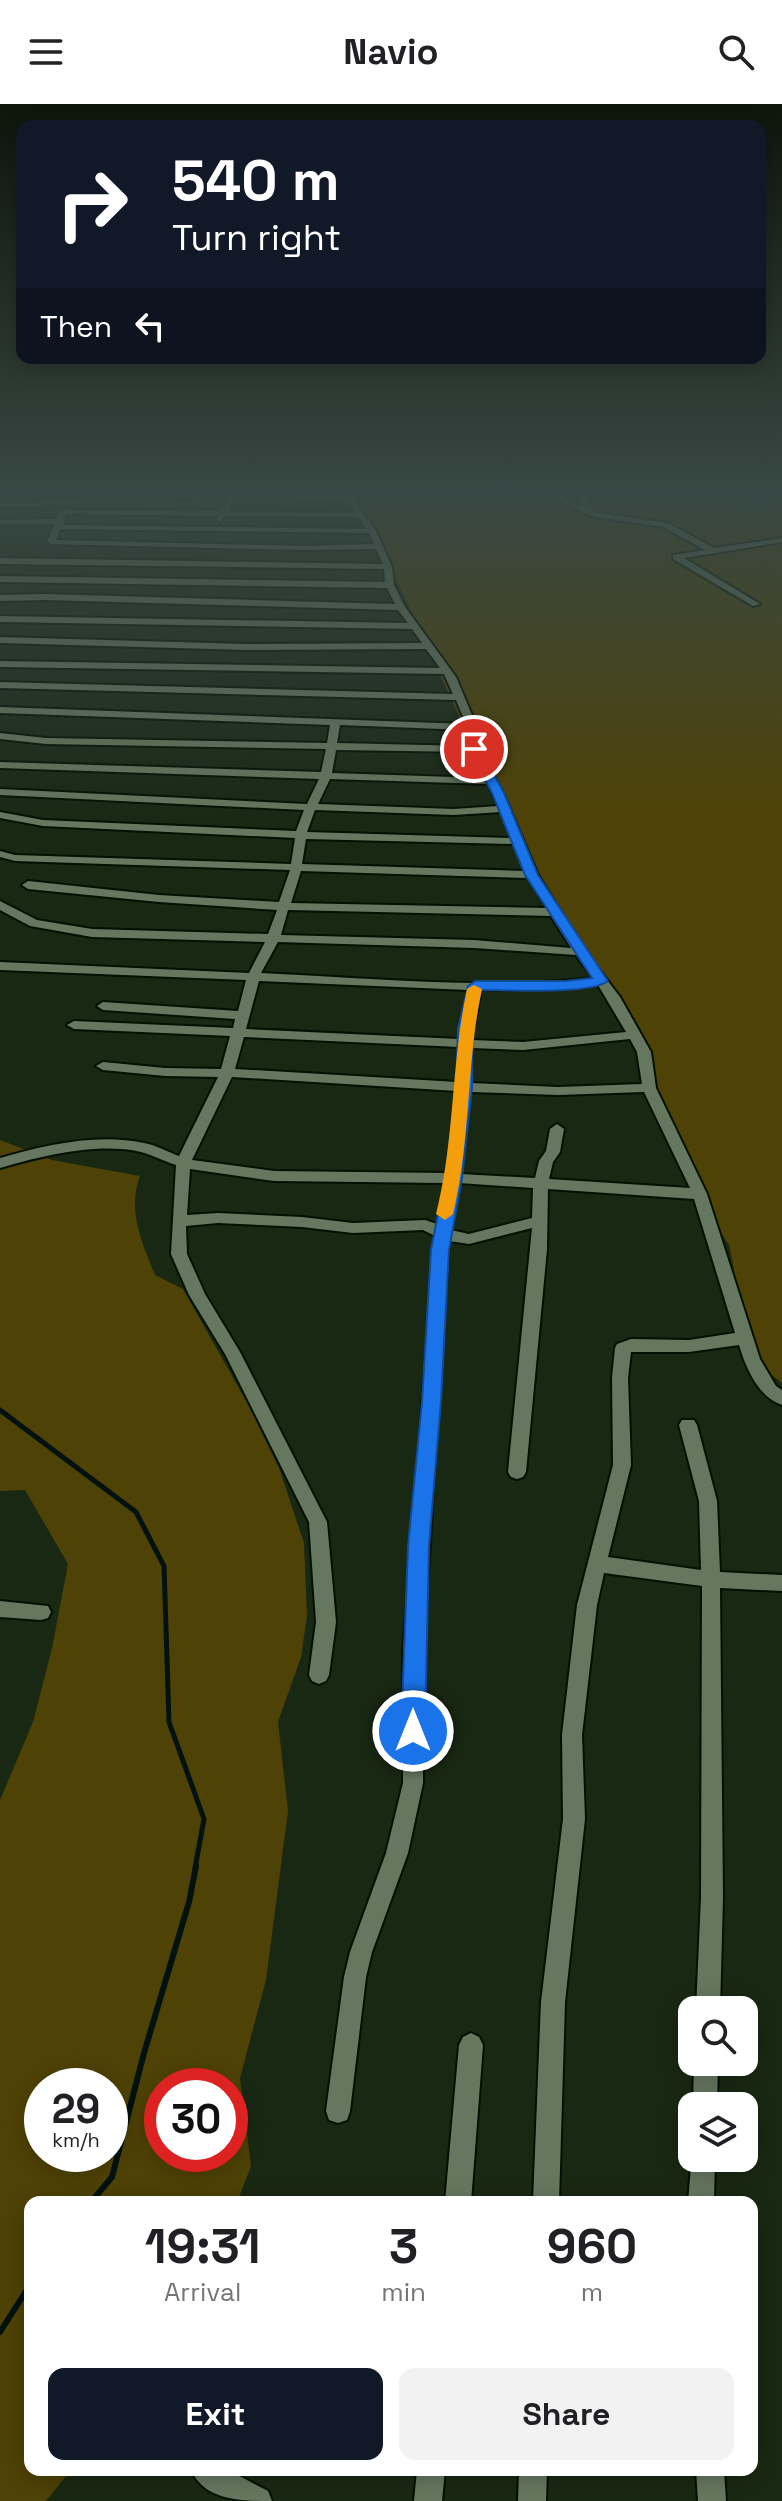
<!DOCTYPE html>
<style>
:root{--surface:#fff;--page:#f2f2f2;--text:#202124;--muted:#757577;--accent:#111827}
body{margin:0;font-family:"Space Grotesk",sans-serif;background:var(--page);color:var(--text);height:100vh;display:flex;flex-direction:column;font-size:30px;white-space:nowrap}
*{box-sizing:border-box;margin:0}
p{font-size:26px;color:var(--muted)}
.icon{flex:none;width:44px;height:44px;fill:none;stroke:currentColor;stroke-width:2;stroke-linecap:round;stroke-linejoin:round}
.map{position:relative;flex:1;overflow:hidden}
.details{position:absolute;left:24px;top:2092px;width:734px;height:280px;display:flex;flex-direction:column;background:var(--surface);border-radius:16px;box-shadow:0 4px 20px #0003}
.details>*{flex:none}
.top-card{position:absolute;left:16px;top:16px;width:750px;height:244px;border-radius:16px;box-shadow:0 4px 20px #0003;background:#111827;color:#fff;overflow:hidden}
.tools{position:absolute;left:678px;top:1892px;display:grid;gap:16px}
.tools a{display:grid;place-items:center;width:80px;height:80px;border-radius:16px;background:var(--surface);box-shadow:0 4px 20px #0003;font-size:40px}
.speed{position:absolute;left:24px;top:1964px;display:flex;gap:16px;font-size:40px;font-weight:700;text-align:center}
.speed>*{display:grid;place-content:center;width:104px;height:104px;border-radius:50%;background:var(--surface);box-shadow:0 4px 20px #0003;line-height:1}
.speed small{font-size:20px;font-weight:400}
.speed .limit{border:12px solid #d22;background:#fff;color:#111}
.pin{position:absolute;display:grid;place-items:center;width:68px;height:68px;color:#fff;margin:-34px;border:4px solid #fff;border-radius:50%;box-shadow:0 2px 8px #0007}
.me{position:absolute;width:88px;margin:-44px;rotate:0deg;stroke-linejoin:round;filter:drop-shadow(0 0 6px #0008)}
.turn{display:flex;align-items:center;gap:28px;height:168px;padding:0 24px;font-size:36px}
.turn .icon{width:104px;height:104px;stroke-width:2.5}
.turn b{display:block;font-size:56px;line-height:68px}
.then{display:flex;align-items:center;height:76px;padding:0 24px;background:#0003;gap:16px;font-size:30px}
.eta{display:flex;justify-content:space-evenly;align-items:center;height:136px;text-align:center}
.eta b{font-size:48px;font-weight:700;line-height:56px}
.button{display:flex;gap:16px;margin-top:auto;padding:16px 24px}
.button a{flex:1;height:92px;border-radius:16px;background:var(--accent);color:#fff;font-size:32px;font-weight:700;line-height:92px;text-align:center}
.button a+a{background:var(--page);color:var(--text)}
header{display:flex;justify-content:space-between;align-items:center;height:104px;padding:0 24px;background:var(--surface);font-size:36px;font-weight:700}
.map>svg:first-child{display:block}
.green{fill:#4f4206;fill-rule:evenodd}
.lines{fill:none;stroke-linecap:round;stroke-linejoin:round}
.stream-far2{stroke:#03120f;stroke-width:2}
.stream-far1{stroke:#03120f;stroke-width:5}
.stream{stroke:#03120f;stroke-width:6}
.minor-casing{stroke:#041001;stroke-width:4}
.minor{fill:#66775f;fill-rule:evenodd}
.route{fill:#1a73e8;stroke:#114b97;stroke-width:2}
.slow{fill:#f59e0b}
</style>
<header><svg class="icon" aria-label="menu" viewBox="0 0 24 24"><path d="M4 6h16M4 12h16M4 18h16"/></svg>Navio<svg class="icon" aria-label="search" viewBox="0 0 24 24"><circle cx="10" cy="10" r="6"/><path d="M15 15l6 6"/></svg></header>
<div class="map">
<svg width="782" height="2397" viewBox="0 0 782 2397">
<rect width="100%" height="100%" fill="#192813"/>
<path class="green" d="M356 386H662C675 392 691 385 706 386 728 389 724 398 737 404 749 409 770 403 782 402V1279L752 1256 729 1141 702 1100 649 984 644 948 556 808 474 645Z
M0 1036 52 1056 140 1072C127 1106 142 1139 155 1171L183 1185 249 1302 279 1364 304 1439 307 1512 301 1553 278 1618 288 1707 266 1876 240 1974 251 2062 237 2098H30V2366H71L46 2397H0V1696L33 1618 52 1544 68 1460 25 1386 0 1387ZM42 1982H110V2050H42ZM162 1982H230V2050H162Z"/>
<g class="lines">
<path class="stream-far2" d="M762 386 748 392 758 399 779 397 782 393"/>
<path class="stream-far1" d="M0 1306 136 1408 164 1462 169 1618 204 1715 195 1764"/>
<path class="stream" d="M91 2098 112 2073 144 1949 189 1798 196 1762
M0 2228 30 2181"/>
<defs>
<path id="minor" d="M138 386H240L239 388 344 392 339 386H347L376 427 392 463 394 481 405 503 456 573 477 623 479 645 503 689 538 771 585 847 620 893 651 948 656 984 707 1090 760 1255 776 1282 782 1286V1301C758 1293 746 1264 739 1241L689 1248H631L628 1274 631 1361 608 1453 701 1466 699 1397 679 1321 682 1316H694L697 1321 717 1397 720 1468 782 1471V1487L720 1484 723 1793 720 1906H696L701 1793 702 1482 604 1469 597 1501 582 1631 585 1715 565 1898 559 2098H533L541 1898 563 1715 562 1631 577 1501 613 1361 612 1274 615 1244 617 1240 631 1235 689 1236 735 1229 694 1095 548 1085 547 1145 526 1368 523 1373 517 1375 511 1373 508 1368 532 1124 469 1140 449 1137 423 1549V1679L408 1749 372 1848 366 1873 350 2007 347 2016 338 2019 329 2016 326 2007 344 1873 350 1848 386 1749 403 1679V1549L435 1132 423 1126 353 1129 302 1123 218 1119 186 1122 187 1150 205 1190 240 1248 327 1418 336 1518 329 1571 326 1577 319 1580 312 1577 309 1571 316 1518 309 1418 225 1250 189 1191 171 1150 176 1061C164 1057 152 1051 141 1048 97 1038 42 1052 0 1064V1054C45 1041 97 1029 144 1039 156 1041 168 1048 179 1052L218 973 165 972 103 966 96 962 103 958 165 964 221 965 230 932 74 925 67 921 74 917 233 924 235 915 103 906 97 902 103 898 238 907 246 876 0 866V858L249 869 265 838 92 833 30 822 0 806V797L37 816 92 825 268 830 277 806 159 798 28 785 22 781 28 777 159 791 279 798 290 766 15 757 0 753V747L15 751 291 760 295 734 43 722 0 714V708L43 716 296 727 304 706 0 691V685L307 700 319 675 0 664V658L321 668 326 645 46 640 0 635V629L46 634 327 639 330 621 0 609V603L466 620 456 596 0 584V578L453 590 444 570 0 563V557L440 564 426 545 246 546 0 539V533L246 540 422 539 412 525 0 518V512L408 519 398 506 45 496 0 497V491L45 490 395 500 387 484 0 478V472L385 478 384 465 0 460V454L383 460 376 445 302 446 51 440 47 438 54 420H0V416L56 415 59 407 66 406 221 407 229 392 205 391 198 402H177L174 398H193L197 391ZM236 392 347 397 355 409 229 407ZM66 410 218 412 216 416 220 418 226 412 358 413 366 425 62 421 66 417 64 415ZM60 425 369 429 374 440 302 442 56 436ZM340 621 467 626 469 642 337 639ZM336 646 470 648 484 674 332 669ZM330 675 488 680 498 702 454 705 318 700ZM315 706 454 711 501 708 511 734 307 728ZM306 735 514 740 525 767 302 760ZM301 767 528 774 547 804 291 799ZM288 806 551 812 571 844 474 836 281 831ZM278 838 474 844 576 851 593 874C484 886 371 874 261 869ZM259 877 468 886 459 935 246 925ZM598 881 626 928 523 938 472 936 481 886 565 885ZM244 933 459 943 457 978 235 965ZM630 935 637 948 642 980 558 983 471 979 472 944 523 946ZM232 973 457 987 446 1069 274 1067 192 1056ZM470 988 558 991 644 988 690 1084 549 1075 553 1058 560 1048 564 1025 557 1020 550 1025 546 1047 539 1057 535 1074 461 1070ZM190 1065 274 1077 445 1079 437 1120 425 1116 353 1119 302 1113 218 1109 187 1111ZM459 1079 533 1084 532 1114 469 1130 451 1126Z
M539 386H549L582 402 578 392 570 386H579L585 391 594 408 668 419 714 444 782 434V438L684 454 760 500 753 502 673 455V451L705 446 663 423 589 412Z
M81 396 78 400 0 403V399Z
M0 1497 48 1502 51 1508 48 1514 41 1516 0 1513Z
M471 1929 479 1933 483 1941 471 2098H445L459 1941 463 1933Z
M694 1958H718L717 2002H693Z
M692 2051V2054H715L714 2098H688Z
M191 2366H228L268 2387 272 2397C241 2397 205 2397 191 2366Z
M417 2366H445L442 2397H414Z
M519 2366H547L546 2397H518Z
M696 2366H724L726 2397H698Z"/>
</defs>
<use href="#minor" class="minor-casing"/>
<use href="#minor" class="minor"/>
</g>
<linearGradient id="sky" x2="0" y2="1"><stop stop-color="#0e160a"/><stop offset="0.54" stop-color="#384844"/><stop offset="1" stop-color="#384844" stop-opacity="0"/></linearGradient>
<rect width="782" height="721" fill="url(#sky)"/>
<path class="route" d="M474 642 480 645 504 689 538 771 608 877C590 891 507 886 481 886L473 925 472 983 462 1074 449 1146 441 1297 429 1442 425 1627 421 1634 413 1637 405 1634 401 1627 408 1442 422 1297 431 1146 445 1074 456 983 458 925 468 882 475 877H565L592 874 525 771 492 689 468 645Z"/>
<path class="slow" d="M474 881 482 885C466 959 471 1036 453 1110L445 1116 436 1110C455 1036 451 959 467 885Z"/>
</svg>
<div class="tools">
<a><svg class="icon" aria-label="search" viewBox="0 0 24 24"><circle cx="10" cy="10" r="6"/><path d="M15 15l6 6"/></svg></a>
<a><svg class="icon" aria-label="layers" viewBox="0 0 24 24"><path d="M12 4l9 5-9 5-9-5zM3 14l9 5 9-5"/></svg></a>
</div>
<div class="speed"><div>29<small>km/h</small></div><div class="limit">30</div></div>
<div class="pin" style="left:474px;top:645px;background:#d93025"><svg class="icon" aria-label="arrive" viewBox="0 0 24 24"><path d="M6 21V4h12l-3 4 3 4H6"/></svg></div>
<svg class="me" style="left:413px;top:1627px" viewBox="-20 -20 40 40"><circle r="17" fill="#1a73e8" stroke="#fff" stroke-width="3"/><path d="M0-11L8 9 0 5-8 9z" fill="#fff"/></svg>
<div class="top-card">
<div class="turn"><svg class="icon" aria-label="right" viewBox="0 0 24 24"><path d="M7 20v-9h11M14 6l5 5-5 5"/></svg><div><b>540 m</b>Turn right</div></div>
<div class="then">Then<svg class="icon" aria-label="left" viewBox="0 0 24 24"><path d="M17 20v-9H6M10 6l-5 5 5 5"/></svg></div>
</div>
<section class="details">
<div class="eta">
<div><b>19:31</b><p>Arrival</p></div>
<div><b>3</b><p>min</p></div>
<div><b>960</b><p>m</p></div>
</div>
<div class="button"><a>Exit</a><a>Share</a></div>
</section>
</div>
